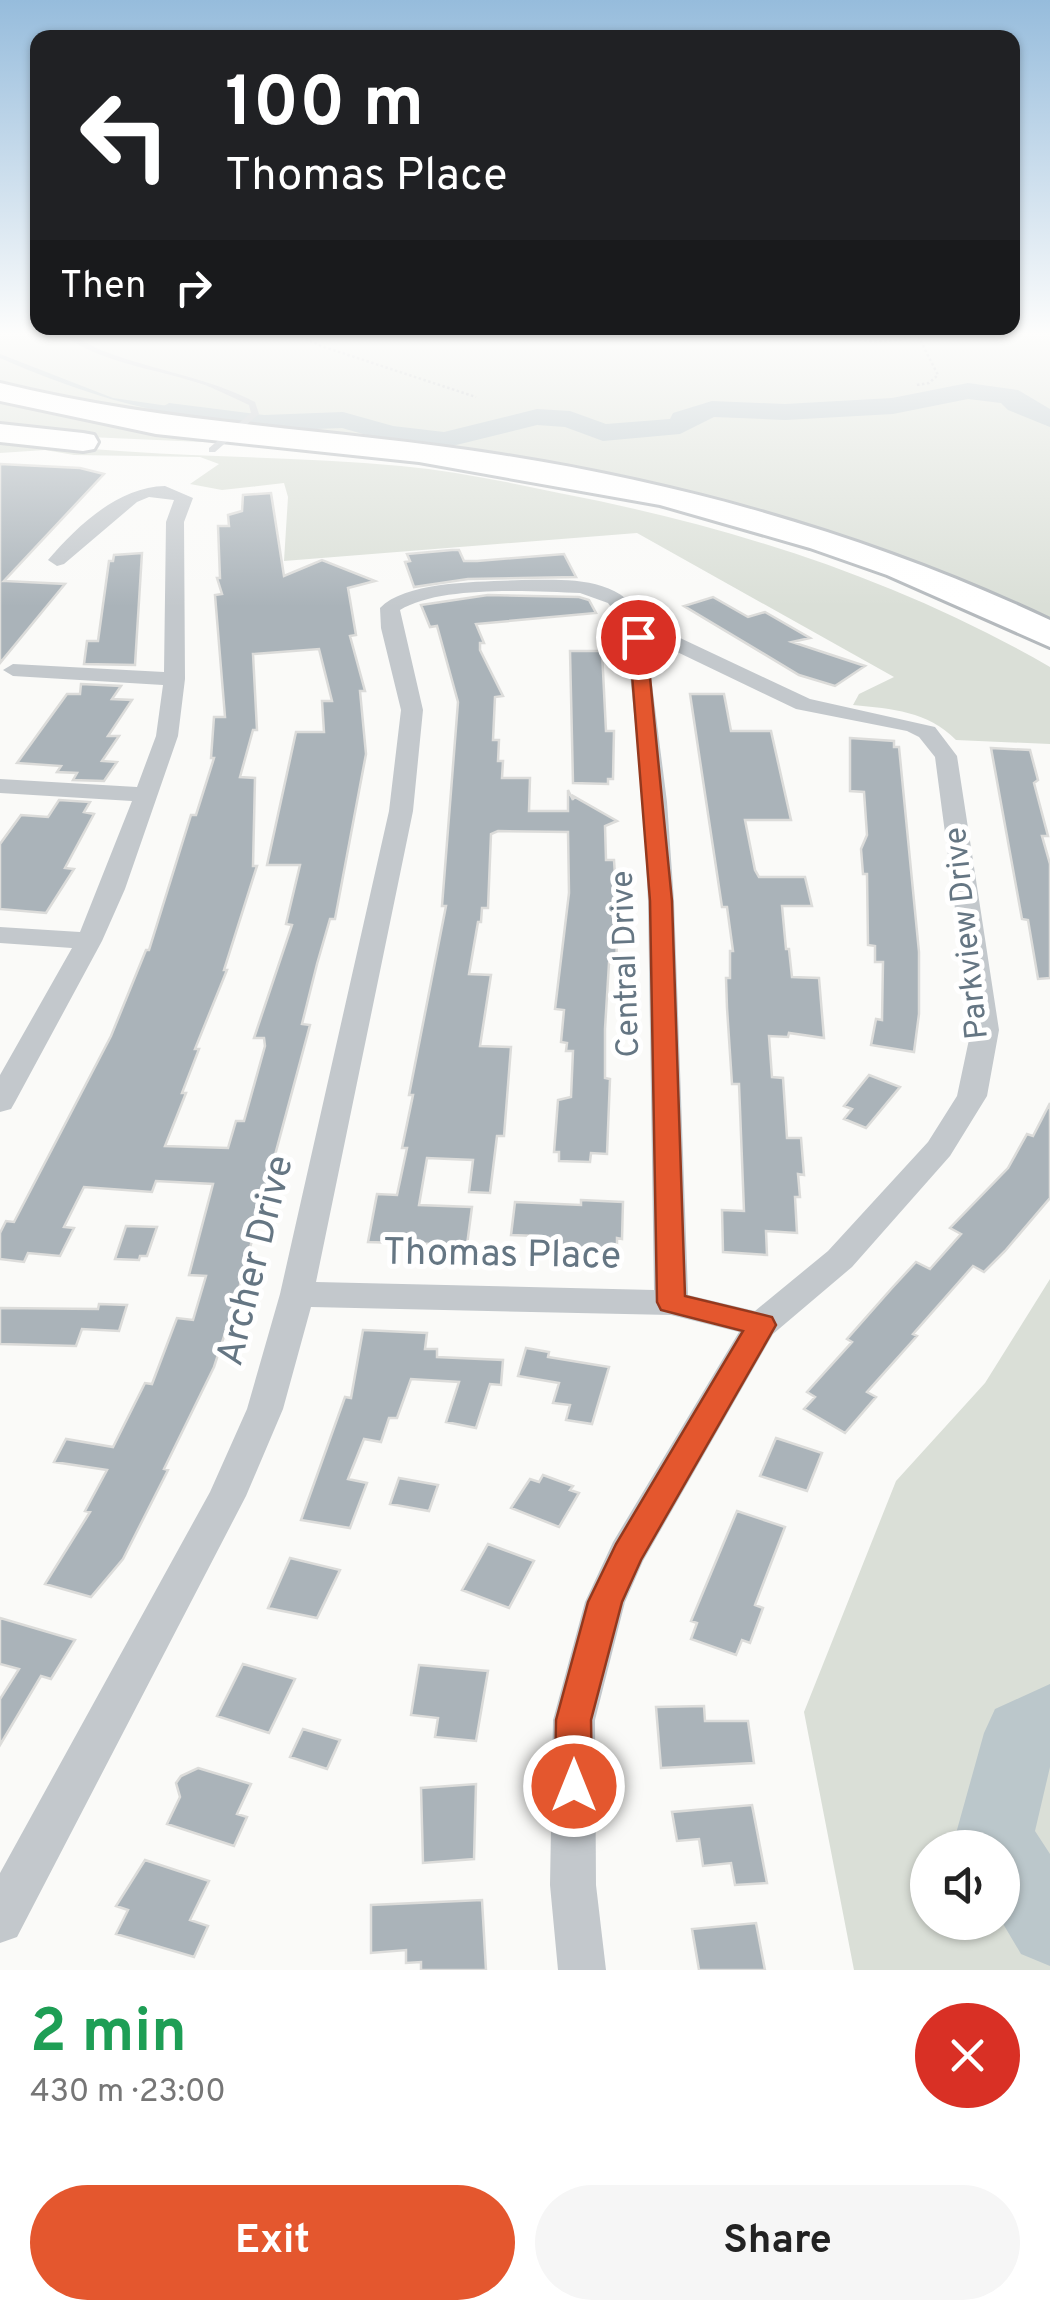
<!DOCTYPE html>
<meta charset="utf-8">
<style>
:root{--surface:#fff;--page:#f6f6f6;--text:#222;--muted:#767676;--accent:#e4572e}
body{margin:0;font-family:Overpass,sans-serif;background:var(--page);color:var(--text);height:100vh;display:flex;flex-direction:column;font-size:38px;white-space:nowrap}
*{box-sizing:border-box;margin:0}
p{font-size:32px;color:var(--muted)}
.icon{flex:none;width:55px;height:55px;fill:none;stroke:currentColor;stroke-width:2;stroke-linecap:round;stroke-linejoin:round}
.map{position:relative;height:1970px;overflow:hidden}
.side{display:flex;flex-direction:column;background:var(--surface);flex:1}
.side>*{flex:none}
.guide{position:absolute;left:30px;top:30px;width:990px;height:305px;border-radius:20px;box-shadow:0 2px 8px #0004;background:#202124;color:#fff;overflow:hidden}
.controls{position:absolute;left:910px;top:1830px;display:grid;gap:20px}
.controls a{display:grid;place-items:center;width:110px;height:110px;border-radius:50%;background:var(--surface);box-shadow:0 2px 8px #0004;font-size:50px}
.pin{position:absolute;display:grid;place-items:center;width:85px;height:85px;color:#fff;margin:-42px;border:5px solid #fff;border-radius:50%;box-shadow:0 2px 10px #0007}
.me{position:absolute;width:110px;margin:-55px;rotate:0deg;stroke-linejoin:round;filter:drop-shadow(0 0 8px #0008)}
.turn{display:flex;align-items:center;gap:35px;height:210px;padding:0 30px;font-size:45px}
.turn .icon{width:130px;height:130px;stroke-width:2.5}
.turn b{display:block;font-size:70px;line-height:85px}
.then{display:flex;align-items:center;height:95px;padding:0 30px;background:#0003;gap:20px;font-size:38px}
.round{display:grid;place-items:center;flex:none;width:105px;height:105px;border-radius:52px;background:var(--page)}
.overview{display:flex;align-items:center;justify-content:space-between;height:170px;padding:0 30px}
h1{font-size:60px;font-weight:700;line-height:75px;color:#1e9e55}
.cta{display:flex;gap:20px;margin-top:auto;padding:20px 30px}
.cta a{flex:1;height:115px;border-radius:60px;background:var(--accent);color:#fff;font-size:40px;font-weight:700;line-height:115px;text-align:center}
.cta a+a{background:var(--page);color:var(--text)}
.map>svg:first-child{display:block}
.green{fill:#dadfd7;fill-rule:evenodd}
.water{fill:#bbc7cb}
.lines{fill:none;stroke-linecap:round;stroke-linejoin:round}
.river{fill:#bbc7cb;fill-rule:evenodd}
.building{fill:#aab3b9;stroke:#dcdcda;stroke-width:2.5;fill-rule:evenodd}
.highway-casing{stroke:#b4b9bd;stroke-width:6}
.path{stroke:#bbbfc2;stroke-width:2.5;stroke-dasharray:2.5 2.5;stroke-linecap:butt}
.lane{fill:#c3c8cc;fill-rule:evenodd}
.street{fill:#c3c8cc;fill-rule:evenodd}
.highway{fill:#fff;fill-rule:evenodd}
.route{fill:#e4572e;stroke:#94391e;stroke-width:2.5}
.labels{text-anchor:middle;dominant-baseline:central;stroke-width:10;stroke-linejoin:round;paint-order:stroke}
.street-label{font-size:32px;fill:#657683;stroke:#fff}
.near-street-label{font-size:38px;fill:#657683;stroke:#fff}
</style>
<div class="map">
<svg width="1050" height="1970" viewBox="0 0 1050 1970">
<rect width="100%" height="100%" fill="#fafaf8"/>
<path class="green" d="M0 331H1050V623L973 586 883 551 727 505 112 411 0 383Z
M0 398 213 439 202 442 66 436 0 428Z
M0 438C132 459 268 454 401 466 454 471 507 482 559 493 731 526 898 579 1050 667V744L956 740C927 711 893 709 853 705L859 694 894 677 637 533 284 561 288 497 284 483 222 490 190 484 219 464 200 457 74 455 45 450 0 453Z
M1050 1279V1970H854L804 1712 896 1481 985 1383ZM928 1848H1002V1922H928Z"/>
<path class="water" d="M0 354 113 398 238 416 230 422C145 413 78 392 0 358Z"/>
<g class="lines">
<path class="river" d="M968 383 1018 390 1050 409V427L1008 410 1001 403 968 399 893 414 785 420 714 417 680 434 603 441 565 427 537 425 444 448 391 442 342 428 264 431 169 419 156 411 169 403 264 415 343 412 393 426 444 432 537 409 570 411 606 424 670 419 673 413 712 401 785 404 892 398Z
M1050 1684V1767L1035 1831 1050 1854V1966L1021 1954 1002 1922V1848H959L955 1837 984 1733 995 1709Z"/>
</g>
<path class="building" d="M0 464 80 468 104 474 4 581 65 584 0 663Z
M271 493 284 576 322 560 375 581 348 588 356 635 350 636 365 691H360L366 754 335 919H330L317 964 302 1024 310 1025 236 1300 214 1367 164 1469 168 1470 123 1559 91 1597 45 1584 90 1512 85 1511 107 1470 54 1462 66 1439 113 1447 145 1383 152 1384 177 1318 193 1320 206 1276 189 1275 213 1184 156 1181 152 1192 84 1187 64 1227 74 1228 60 1256 28 1253 24 1262 0 1259V1233L6 1221 14 1222 111 1036 146 950H149L191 815H196L214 758H211L214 717H225L215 595 222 594 217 578H220L218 526H229L228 515 242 511 243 495ZM319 649 332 701H322L324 732H296L267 865H300L286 924 292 925 254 1038H264L265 1046 244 1121H236L228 1148 165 1146 186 1093H182L199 1049H195L227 970H224L257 866H253L255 778 240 777 253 730H257L253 654Z
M452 550H459L464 561H477L564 554 576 577 468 579 414 587 405 562 410 561 407 554Z
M142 553 135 665 84 664 87 641H98L109 561H113L114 555Z
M488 595 579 597 589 600 596 613 476 624 484 643H480V650L503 696 495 697 493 740H499L498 761H503L502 778H530L529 811H568V790L573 800V796L617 821 605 826 606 860H614L618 921 616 963H609L605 1029V1078L610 1079 607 1154 591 1153 590 1162 559 1161V1152H554L558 1100 571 1097 573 1051H566L567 1043 561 1042 564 1010 555 1009 569 893 568 832 498 831 491 834 488 908H482L481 922H478L469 974 491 975 480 1046 511 1047 504 1136H497L490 1193 469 1192 473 1160 427 1158 419 1205 472 1207 467 1245 368 1242 377 1194 397 1195 407 1148H402L413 1095H409L446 906H442L458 702 437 626 430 627 421 605Z
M713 597 748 617 765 612 810 638 792 642 865 666 835 686 799 675 684 606Z
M570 651H602L606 731H614L613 779H608V784L573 783Z
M81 684 121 686 112 699 132 700 108 736H119L102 761 117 762 104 781 73 780 77 773 57 772 61 766 17 763 67 694H80Z
M690 694H724L731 731H771L791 820H745L755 870 759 877H805L812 906H782L786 949H789L792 977 819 978 824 1038 789 1033 788 1037 769 1036 772 1077 783 1078 787 1138H801L804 1175 798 1174 800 1197H795L797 1233 766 1231 767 1255 723 1252 722 1210 744 1211 739 1084H732L727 1008 726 978H730V951H733L727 907H722Z
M850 738 894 741V747H899L919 952V1014L914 1052 871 1045 876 1019 882 1020 883 962H875V946L868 945 867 874H863L861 849 867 835 864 792 850 791Z
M991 748 1030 750 1038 780 1034 783 1048 836H1042L1050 864V978L1038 979 1028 920 1022 919Z
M59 800 90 802 84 812 94 814 65 868 74 869 46 913 0 909V844L21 815 48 817Z
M869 1075 900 1087 866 1128 844 1119 852 1109 844 1106Z
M1050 1103V1198L1005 1251 984 1272 973 1266 913 1334 917 1336 867 1392 876 1397 845 1433 804 1409 815 1397 807 1392 852 1342 847 1339 892 1288 916 1262 930 1269 961 1234 950 1228 1008 1168 1027 1134 1033 1136Z
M581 1200 623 1202 622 1239 617 1238V1251L538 1244V1236L511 1235 515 1202 581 1205Z
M126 1226 157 1227 147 1256H140L139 1260 115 1259Z
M99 1304 127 1305 119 1331 82 1329 76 1346 0 1344V1308L98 1309Z
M363 1330 427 1333 425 1349H437V1357L503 1360 501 1385 490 1384 476 1428 446 1422 459 1382 411 1379 397 1418H389L381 1442 364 1439 348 1479 367 1483 350 1528 301 1520 345 1397 351 1398Z
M526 1348 549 1352 548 1357 609 1367 592 1424 566 1420 570 1405 553 1403 559 1383 518 1376Z
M776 1438 822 1453 807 1491 760 1476Z
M543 1475 573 1486 570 1490 579 1493 559 1527 511 1508 530 1479 539 1482Z
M399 1478 438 1485 429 1511 390 1504Z
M737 1511 785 1527 755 1605 763 1608 750 1643 742 1640 736 1655 691 1639 697 1623 691 1621Z
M488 1544 534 1561 509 1608 462 1590Z
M290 1558 340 1570 317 1618 268 1608Z
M0 1618 75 1640 51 1679 41 1676 0 1745V1699L19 1669 0 1664Z
M243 1664 295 1679 269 1733 217 1716Z
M419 1665 488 1671 476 1741 435 1737 438 1718 411 1715Z
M704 1706 705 1721H748L754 1763 661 1768 656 1707Z
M303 1729 340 1740 327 1769 290 1757Z
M198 1768 251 1784 237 1814 247 1817 234 1846 167 1824 180 1797 176 1783 181 1776Z
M476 1784 474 1859 423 1863 421 1788Z
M752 1805 767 1883 735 1885 731 1863 703 1866 699 1839 677 1841 672 1812Z
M145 1860 209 1881 190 1920 208 1926 194 1957 116 1934 128 1910 116 1906Z
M482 1900 486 1970H421V1962L406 1963V1950L371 1953V1905Z
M756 1923 765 1970H699L692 1929Z"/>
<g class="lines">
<defs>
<path id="highway" d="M0 383C169 425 331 428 501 455 692 485 876 538 1050 620V647L887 575 810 548 660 505 419 462 156 434 0 401Z
M0 424 83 433 94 435 98 442 94 449 83 451 0 442Z"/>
</defs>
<use href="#highway" class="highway-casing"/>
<path class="path" d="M286 331H384
M479 331H582
M805 331C845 338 888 350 926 331
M292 332 321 346 476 397
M917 385 929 383 938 375 918 336"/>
<path class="lane" d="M57 331C71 331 91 347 106 352 156 371 207 377 255 402L259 414 215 452H209V448L251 413 249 405C234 398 220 391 205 385 155 368 100 364 57 331Z"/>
<path class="street" d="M165 486 193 498 184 522 185 679 178 736 125 889 102 941 15 1102 11 1109 0 1112V1075L72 948 0 943V927L80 932 132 801 0 793V779L137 787 156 736 163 685 13 676 3 670 13 664 164 672 166 522 174 500 149 497 137 502 64 564 57 566 48 560C77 526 118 487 165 486Z
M522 580C567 580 620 575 644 621L810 699 935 727 957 756 999 1030 987 1096 950 1156 852 1267 773 1334 643 1561 625 1602 595 1720 596 1885 606 1970H558L550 1885 553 1720 585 1602 613 1542 739 1332 671 1315 311 1307 283 1409 246 1496 17 1937 0 1943V1873L210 1492 247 1409 280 1294 389 811 401 710 381 628 380 608C407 580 485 582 522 580ZM580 593 608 603 625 625 643 802 648 901 654 1290 316 1282 413 811 423 710 400 610C440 585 533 591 580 593ZM646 637 796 709 907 731 919 737 935 757 971 1030 957 1096 928 1142 828 1251 755 1311 688 1295 674 901 667 802Z"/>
<use href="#highway" class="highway"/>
</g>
<linearGradient id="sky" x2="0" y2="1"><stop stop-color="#96bcdc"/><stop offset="0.55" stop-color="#fdfdfc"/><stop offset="1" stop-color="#fdfdfc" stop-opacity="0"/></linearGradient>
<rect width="1050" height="607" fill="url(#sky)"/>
<path class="route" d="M638 632 646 637 672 901 685 1296 772 1317 776 1325 641 1560 622 1602 591 1720 592 1786 586 1798 574 1803 561 1798 555 1786 556 1720 588 1602 616 1544 743 1331 661 1310 657 1302 650 901 629 637Z"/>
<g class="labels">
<g class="street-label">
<text transform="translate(968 933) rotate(-96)">Parkview Drive</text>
<text transform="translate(627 964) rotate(-92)">Central Drive</text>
</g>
<g class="near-street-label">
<text transform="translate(502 1256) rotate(1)">Thomas Place</text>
<text transform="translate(257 1261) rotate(-76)">Archer Drive</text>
</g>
</g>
</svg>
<div class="controls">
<a><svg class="icon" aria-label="sound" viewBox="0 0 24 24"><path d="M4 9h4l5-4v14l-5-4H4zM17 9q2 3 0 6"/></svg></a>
</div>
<div class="pin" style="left:638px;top:637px;background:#d93025"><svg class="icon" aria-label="arrive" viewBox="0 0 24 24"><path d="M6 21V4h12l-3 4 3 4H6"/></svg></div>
<svg class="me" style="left:574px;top:1786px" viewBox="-20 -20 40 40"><circle r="17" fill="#e4572e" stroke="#fff" stroke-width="3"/><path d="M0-11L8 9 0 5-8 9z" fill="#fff"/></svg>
<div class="guide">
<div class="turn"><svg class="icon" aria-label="left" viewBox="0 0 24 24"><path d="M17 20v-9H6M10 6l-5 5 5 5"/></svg><div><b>100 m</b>Thomas Place</div></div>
<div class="then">Then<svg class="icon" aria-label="right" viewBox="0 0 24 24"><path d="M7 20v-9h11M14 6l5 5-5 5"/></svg></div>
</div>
</div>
<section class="side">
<div class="overview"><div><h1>2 min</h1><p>430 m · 23:00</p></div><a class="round" style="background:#d93025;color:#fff"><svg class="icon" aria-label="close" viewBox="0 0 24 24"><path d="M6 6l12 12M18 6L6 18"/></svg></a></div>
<div class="cta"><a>Exit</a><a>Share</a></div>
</section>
